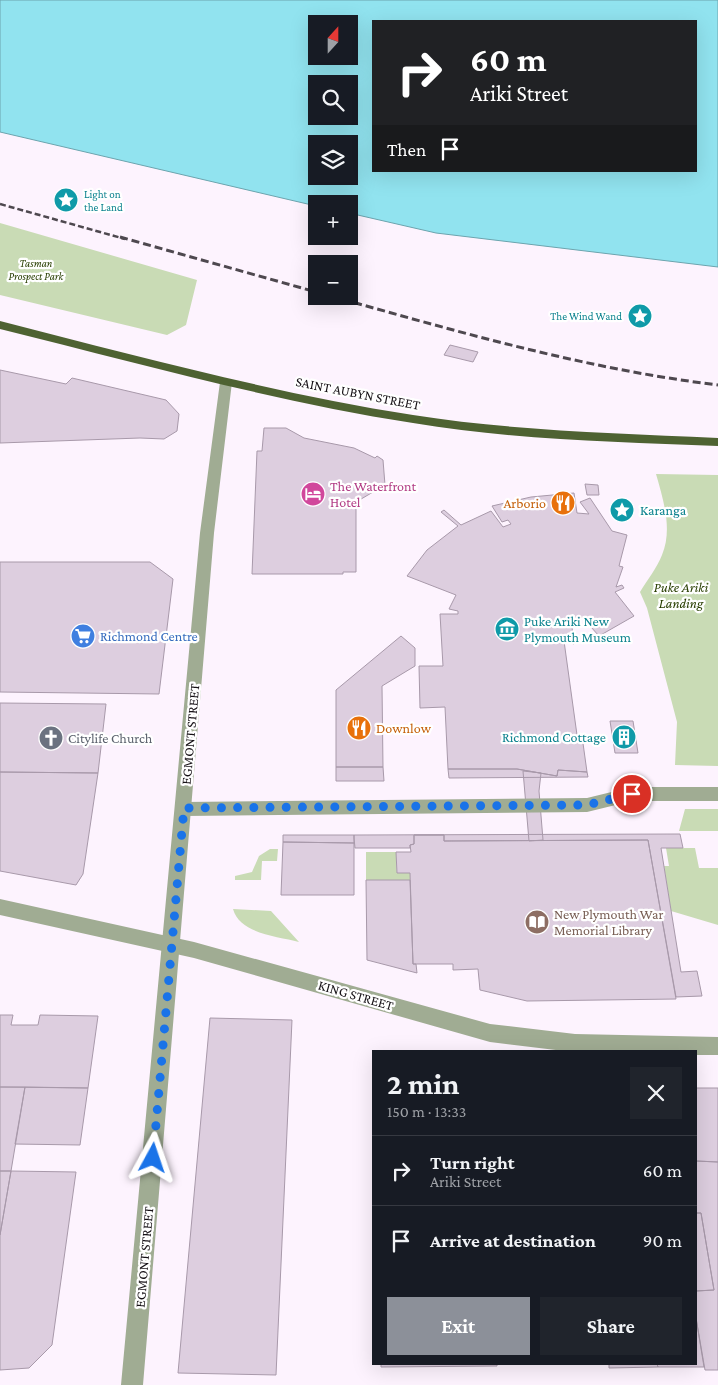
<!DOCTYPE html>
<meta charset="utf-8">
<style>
:root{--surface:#171b24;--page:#20242c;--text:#f1f3f6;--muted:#9ea1a6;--line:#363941;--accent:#8c9099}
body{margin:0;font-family:"Crimson Pro",serif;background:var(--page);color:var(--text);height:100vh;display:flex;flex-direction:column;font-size:19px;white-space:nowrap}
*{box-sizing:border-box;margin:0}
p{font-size:16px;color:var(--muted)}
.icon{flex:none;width:28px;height:28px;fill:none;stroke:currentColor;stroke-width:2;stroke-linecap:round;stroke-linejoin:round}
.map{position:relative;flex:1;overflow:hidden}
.side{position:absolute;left:372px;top:1050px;width:325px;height:315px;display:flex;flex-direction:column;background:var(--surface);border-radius:0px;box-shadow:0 5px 20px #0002}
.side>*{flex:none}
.guide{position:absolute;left:372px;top:20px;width:325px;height:152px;border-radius:0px;box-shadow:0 5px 20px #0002;background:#202124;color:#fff;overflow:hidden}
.needle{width:32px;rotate:21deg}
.controls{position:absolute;left:308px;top:15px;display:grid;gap:10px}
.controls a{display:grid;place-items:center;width:50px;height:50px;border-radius:0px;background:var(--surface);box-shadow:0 5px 20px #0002;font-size:25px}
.pin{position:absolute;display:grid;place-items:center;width:42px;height:42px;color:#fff;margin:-21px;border:2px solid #fff;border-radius:50%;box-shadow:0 1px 5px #0007}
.me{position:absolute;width:55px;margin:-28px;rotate:5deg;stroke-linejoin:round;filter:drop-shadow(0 0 4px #0008)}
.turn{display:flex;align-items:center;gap:18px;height:105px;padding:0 15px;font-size:22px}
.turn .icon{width:65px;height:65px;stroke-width:2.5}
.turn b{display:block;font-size:35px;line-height:42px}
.then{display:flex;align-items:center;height:48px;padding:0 15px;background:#0003;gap:10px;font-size:19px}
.round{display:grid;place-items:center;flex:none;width:52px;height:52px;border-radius:0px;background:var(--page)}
.head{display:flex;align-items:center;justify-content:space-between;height:85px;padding:0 15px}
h1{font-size:30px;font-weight:700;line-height:38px}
.action{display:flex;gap:10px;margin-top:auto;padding:10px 15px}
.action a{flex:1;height:58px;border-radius:0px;background:var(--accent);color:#fff;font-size:20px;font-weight:700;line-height:58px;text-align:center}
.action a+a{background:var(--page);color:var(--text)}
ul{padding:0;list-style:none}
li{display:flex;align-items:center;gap:15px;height:70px;padding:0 15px;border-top:1px solid var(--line)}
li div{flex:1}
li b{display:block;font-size:19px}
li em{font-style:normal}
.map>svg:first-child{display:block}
.green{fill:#c9dbb5}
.water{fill:#91e3ef;stroke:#6ca4ae;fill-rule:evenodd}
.building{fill:#ddcedf;stroke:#a899aa}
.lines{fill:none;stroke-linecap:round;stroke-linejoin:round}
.minor{fill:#a0ac93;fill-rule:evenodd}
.tertiary{fill:#a0ac93;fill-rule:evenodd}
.trunk{fill:#4e6232;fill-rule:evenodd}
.rail-far1{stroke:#4e484f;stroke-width:2.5;stroke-dasharray:6 3;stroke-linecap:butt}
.rail{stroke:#4e484f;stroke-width:3;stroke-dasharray:8 4;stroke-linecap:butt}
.route{stroke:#1a73e8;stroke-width:9;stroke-dasharray:0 16.2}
.labels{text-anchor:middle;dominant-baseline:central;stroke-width:4.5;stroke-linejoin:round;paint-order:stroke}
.far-culture-label{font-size:11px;fill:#0d838f;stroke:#fff;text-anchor:start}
.far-park-label{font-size:11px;font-style:italic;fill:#283e00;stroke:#fff}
.street-label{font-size:14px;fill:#161116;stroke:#fff}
.hotel-label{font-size:14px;fill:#b23c85;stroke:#fff;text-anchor:start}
.food-label{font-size:14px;fill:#c56008;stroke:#fff;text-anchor:end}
.culture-label{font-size:14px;fill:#0d838f;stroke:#fff;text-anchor:start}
.park-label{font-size:14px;font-style:italic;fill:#283e00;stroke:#fff}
.shop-label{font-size:14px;fill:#366cbe;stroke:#fff;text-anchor:start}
.worship-label{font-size:14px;fill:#5b616d;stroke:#fff;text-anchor:start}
.education-label{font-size:14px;fill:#785e54;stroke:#fff;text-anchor:start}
</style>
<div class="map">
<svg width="718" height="1385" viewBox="0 0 718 1385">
<rect width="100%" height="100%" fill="#fdf3fe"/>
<path class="green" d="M0 223 197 280 186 325 167 335 0 295Z
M656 474 718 475V766L675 765 677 722 647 608 640 592C647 580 657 568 662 555 673 529 663 499 656 474Z
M685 809H718V831H679Z
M666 848H695L699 868H718V925L671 911 664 866H669Z
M270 849H278L277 861H262L261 880H235V876L252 872 259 856Z
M366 852H396L397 873H410V880H366Z
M233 909 271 911 299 942C277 936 240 934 233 909Z"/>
<path class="water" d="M0 0H718V267L436 233 349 213V204H316V206L0 132ZM374 21H696V171H374ZM316 24H349V56H316ZM316 84H349V116H316ZM316 144H349V176H316Z"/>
<path class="building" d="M450 345 478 352 473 362 444 355Z
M0 370 66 384 72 378 166 400 179 414 177 431 164 439 140 438 0 443Z
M264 428H286L304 438 354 448 375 458 377 456 383 460 385 485 356 502V572H343V574H252L257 451H262Z
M585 484 598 485 599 495H587Z
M574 493 577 513 589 514 580 502 590 498 612 531 627 535 619 566 623 567 616 587 622 585 624 588 615 592 634 616 599 636 582 617 575 622 571 619 574 644 564 641 577 735 582 736 587 772 558 770 557 776 517 769H448L445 707 420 708 419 666H443L440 614H458V611L449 609 456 595 407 576 427 550 458 526 441 512 444 510 461 525 491 511 503 527 511 524 508 520 502 522 492 506 531 497Z
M0 562H150L173 579 159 694 0 692Z
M401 636 415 648V666L382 686 383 767H336V690Z
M0 703 106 704 98 773 0 772Z
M610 721H633L638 753H615Z
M336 767H383L384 781H336Z
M448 769H517L557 776 558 770 587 772 588 777 449 778Z
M523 771 541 773 539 791 543 840 529 841Z
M0 772 98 773 83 874 76 885 0 871Z
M680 834 683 848H661L681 972 697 971 702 996 676 997 648 840 444 841V835H414V844L410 845V848H355L354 838V835Z
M283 835H354V843L283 842Z
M414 835H444V841L648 840 676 999 527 1001 480 990 478 969 453 970V964H413L410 873H397L396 852H411L410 845 414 844Z
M283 842 354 843V895H281Z
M366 880H410L413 964H416L417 973 367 960Z
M0 1015H13L11 1025H38L40 1015 98 1016 88 1088 0 1087Z
M210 1018 292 1020 276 1375 178 1373Z
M0 1087H25L11 1171H0Z
M25 1087 88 1088 80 1145 15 1144Z
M696 1088H718V1162L696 1161Z
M696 1161 718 1162V1370H705L696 1318V1291L714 1290 701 1213H696Z
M0 1171H11L0 1235Z
M11 1171 76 1172 52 1345 29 1368 0 1370V1235Z
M696 1213H701L714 1290 696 1291Z
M696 1318 704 1367H658L657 1364H696Z
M381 1364H497V1366L381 1367Z
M609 1364H657L658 1367 609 1368Z"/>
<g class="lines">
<path class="minor" d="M632 787H718V801H632L587 812 184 816 178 814 176 809 178 804 184 802 587 798Z
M0 899 194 942 490 1024 575 1034 718 1037V1055H696V1051H564L490 1042 194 958 0 915Z"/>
<path class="tertiary" d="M226 378 232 382 214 533 143 1385H121L200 533 220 382Z"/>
<path class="trunk" d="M0 321C137 356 273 393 413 415 514 431 616 433 718 438V446C616 442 514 440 413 423 273 401 137 363 0 329Z"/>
<path class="rail-far1" d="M0 204 125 239"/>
<path class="rail" d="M120 237 316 292
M331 296C459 332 586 369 718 385"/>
</g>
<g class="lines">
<path class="route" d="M153 1158 184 808 587 805 632 794"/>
</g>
<defs>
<symbol id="sight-disc" viewBox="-11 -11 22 22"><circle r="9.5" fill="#0f9aa8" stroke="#fff"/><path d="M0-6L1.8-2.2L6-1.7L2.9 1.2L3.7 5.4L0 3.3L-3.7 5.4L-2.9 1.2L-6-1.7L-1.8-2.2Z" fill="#fff"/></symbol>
<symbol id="hotel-disc" viewBox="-11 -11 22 22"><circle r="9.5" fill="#d1479c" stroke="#fff"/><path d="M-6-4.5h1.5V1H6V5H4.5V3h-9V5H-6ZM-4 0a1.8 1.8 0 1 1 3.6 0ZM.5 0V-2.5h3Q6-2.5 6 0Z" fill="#fff"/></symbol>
<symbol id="restaurant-disc" viewBox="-11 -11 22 22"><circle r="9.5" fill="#e8710a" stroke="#fff"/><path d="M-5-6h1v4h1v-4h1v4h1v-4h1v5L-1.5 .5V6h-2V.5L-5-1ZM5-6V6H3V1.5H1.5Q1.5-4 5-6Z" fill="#fff"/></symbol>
<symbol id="museum-disc" viewBox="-11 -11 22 22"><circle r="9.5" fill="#0f9aa8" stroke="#fff"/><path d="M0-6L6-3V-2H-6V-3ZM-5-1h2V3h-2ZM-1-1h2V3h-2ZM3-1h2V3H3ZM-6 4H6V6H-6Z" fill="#fff"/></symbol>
<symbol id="supermarket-disc" viewBox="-11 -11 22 22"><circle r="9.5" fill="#3f7fe0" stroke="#fff"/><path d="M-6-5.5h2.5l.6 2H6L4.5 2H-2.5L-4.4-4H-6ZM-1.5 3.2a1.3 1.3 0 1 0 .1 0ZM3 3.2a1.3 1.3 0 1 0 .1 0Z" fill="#fff"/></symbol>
<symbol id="building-disc" viewBox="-11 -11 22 22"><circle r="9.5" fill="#0f9aa8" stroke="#fff"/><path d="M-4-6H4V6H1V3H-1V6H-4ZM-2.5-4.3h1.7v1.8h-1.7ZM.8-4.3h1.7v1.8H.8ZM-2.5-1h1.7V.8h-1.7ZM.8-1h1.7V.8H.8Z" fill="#fff"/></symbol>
<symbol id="church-disc" viewBox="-11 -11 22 22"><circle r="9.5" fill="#6b7280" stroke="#fff"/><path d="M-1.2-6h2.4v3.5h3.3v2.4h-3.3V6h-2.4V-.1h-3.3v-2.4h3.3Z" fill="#fff"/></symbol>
<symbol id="library-disc" viewBox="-11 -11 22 22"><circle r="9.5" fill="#8d6e63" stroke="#fff"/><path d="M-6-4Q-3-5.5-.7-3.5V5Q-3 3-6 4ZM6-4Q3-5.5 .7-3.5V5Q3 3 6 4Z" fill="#fff"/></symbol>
</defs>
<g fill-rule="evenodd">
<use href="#sight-disc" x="52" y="186" width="28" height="28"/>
<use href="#sight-disc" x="626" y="302" width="28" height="28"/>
<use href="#hotel-disc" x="299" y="480" width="28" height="28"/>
<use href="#restaurant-disc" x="549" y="489" width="28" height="28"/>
<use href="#sight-disc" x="608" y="496" width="28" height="28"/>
<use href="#museum-disc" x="493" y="615" width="28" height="28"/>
<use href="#supermarket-disc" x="69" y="622" width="28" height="28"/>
<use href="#restaurant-disc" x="345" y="714" width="28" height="28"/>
<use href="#building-disc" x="610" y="723" width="28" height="28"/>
<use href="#church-disc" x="37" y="724" width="28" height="28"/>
<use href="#library-disc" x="523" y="908" width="28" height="28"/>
</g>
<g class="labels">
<g class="far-culture-label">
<text x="84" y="194">Light on<tspan x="84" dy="13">the Land</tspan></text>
<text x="622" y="316" text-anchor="end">The Wind Wand</text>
</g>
<g class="far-park-label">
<text x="36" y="263">Tasman<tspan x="36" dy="13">Prospect Park</tspan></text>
</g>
<g class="street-label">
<text transform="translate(358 393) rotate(11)">SAINT AUBYN STREET</text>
<text transform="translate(190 734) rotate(-85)">EGMONT STREET</text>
<text transform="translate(356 995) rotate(16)">KING STREET</text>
<text transform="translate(144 1257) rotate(-85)">EGMONT STREET</text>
</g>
<g class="hotel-label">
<text x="330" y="486">The Waterfront<tspan x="330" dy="16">Hotel</tspan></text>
</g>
<g class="food-label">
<text x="546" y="503">Arborio</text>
<text x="376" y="728" text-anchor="start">Downlow</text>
</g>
<g class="culture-label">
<text x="640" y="510">Karanga</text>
<text x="524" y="621">Puke Ariki New<tspan x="524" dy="16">Plymouth Museum</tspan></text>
<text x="606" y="737" text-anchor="end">Richmond Cottage</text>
</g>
<g class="park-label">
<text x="681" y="587">Puke Ariki<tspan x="681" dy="16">Landing</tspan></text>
</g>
<g class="shop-label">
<text x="100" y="636">Richmond Centre</text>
</g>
<g class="worship-label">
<text x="68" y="738">Citylife Church</text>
</g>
<g class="education-label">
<text x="554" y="914">New Plymouth War<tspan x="554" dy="16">Memorial Library</tspan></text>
</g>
</g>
</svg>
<div class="controls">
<a><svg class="needle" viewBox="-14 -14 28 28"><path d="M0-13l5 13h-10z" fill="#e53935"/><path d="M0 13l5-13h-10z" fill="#9ea1a6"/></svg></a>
<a><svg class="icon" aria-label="search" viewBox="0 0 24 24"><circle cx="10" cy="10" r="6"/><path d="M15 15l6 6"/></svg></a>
<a><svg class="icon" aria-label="layers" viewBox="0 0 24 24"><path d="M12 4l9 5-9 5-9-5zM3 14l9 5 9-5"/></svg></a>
<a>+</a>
<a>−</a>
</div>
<div class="pin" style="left:632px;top:794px;background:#d93025"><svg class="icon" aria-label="arrive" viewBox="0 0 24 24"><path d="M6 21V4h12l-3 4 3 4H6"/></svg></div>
<svg class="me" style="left:153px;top:1158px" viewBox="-20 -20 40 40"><path d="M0-17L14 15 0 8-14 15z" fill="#1a73e8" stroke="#fff" stroke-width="4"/></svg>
<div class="guide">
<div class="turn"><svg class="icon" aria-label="right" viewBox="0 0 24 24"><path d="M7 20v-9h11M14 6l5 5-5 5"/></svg><div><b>60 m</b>Ariki Street</div></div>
<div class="then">Then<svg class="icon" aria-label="arrive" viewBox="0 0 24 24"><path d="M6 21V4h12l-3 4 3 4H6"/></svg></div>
</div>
<section class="side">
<div class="head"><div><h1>2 min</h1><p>150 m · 13:33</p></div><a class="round"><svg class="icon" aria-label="close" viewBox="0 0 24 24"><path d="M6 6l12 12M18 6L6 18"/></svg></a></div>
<ul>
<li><svg class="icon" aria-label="right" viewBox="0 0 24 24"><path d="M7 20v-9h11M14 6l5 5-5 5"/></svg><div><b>Turn right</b><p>Ariki Street</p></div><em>60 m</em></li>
<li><svg class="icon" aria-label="arrive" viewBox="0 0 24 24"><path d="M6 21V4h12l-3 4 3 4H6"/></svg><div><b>Arrive at destination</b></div><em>90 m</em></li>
</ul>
<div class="action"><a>Exit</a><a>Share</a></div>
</section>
</div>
